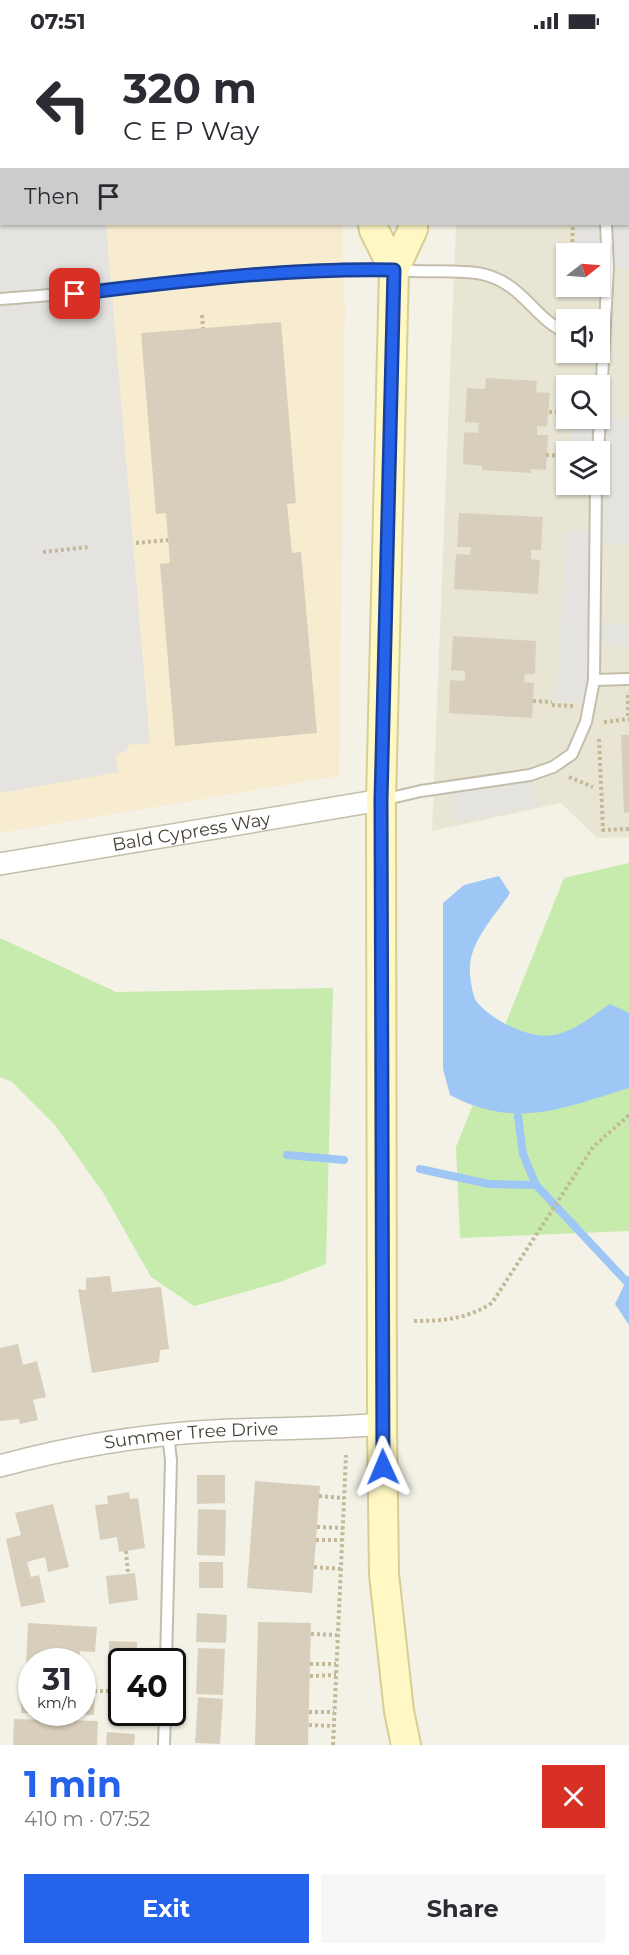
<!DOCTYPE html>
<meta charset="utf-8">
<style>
:root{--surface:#fff;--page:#f7f7f7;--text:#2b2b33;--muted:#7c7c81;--accent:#2563eb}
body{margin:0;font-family:Montserrat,sans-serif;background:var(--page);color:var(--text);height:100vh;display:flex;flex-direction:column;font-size:22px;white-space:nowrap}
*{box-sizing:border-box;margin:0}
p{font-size:20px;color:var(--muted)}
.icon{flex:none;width:33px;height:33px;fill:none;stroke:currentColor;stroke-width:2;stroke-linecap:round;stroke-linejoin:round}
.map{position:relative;height:1703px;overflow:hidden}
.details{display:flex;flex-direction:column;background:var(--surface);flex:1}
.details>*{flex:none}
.hud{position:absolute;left:0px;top:0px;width:630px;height:183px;box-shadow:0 2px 4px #0004;background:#fff;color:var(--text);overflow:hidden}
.needle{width:39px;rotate:73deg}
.controls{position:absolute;left:556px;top:201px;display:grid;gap:12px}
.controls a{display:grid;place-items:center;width:54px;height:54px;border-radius:0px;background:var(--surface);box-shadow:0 2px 4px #0004;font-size:30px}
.speed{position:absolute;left:18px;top:1606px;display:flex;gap:12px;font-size:30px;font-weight:700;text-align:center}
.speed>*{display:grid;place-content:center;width:78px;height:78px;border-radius:50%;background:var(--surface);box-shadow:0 2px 4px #0004;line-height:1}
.speed small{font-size:15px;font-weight:400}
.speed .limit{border:3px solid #111;border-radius:9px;background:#fff;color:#111}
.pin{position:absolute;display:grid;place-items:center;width:51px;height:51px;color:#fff;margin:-26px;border-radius:12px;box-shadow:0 3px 9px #0006}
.me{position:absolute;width:66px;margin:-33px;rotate:359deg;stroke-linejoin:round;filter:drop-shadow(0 0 4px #0008)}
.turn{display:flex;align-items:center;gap:21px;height:126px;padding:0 24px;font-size:27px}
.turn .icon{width:78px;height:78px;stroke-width:2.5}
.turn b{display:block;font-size:42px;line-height:51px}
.then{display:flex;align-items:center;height:57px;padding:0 24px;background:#0003;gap:12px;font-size:22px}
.round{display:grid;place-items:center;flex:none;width:63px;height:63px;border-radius:0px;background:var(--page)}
.overview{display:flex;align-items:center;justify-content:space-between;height:102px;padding:0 24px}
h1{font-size:36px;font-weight:700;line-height:45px;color:var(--accent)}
.cta{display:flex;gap:12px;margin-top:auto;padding:12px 24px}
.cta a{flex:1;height:69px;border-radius:0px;background:var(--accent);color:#fff;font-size:24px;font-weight:700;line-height:69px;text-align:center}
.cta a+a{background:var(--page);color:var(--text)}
.status{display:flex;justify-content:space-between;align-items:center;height:42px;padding:0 30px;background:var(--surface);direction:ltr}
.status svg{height:16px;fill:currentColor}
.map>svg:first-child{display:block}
.residential{fill:#e9e5d4;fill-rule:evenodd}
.commercial{fill:#f8ecd0}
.green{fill:#c7ebac}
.parking{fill:#e5e3df}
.water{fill:#9ec7f5}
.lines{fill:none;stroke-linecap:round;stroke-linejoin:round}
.stream{stroke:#9ec7f5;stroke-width:8}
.building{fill:#d7cfbb}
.lane-casing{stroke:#c3beab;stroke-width:14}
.street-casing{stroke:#c3beab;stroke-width:24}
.secondary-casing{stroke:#d8cd93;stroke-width:32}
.path{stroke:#c3b998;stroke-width:4;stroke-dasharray:3 3;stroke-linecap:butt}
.lane{stroke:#fff;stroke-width:10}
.street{stroke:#fff;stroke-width:21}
.secondary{stroke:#fff8c5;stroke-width:28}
.route-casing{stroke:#184099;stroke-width:15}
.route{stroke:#2563eb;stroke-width:10}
.labels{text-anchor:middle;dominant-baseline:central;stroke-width:6;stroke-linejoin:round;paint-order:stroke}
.street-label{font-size:18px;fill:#484235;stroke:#fff}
</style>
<div class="status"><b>07:51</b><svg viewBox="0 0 49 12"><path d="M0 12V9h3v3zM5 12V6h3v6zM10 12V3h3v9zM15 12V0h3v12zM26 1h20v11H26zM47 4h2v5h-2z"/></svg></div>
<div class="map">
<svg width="629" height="1703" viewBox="0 0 629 1703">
<rect width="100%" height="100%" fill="#f4f2e6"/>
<path class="residential" d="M439 0H629V795L597 796 561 761 432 789 456 182H628V2ZM567 212H600V244H567ZM567 278H600V310H567ZM567 344H600V376H567ZM567 410H600V442H567Z"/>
<path class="commercial" d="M0 0H329L2 2V182H342L345 266 339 734 0 791Z"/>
<path class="green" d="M629 821V1189L460 1196 456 1105 564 836Z
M0 896 116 950 333 946 326 1222 280 1240 194 1264 151 1235 104 1152 55 1083 12 1040 0 1035Z"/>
<path class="parking" d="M0 70 2 182H106L150 701 128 703V708L117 712 115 716 119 730 0 751Z
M629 126V226H600V212L577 211 576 182H628Z
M600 372 629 379V503L595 500 594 579 629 583 628 603 594 601 589 660 556 659 566 488H595L600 442V410L571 409 573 377 600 376Z
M531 733 537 764 456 780 450 745Z"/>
<path class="water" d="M499 834 510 851C496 873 473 895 470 923 469 931 472 952 476 959 491 978 530 998 554 993 575 989 592 974 610 962L629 971V1046C563 1066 516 1088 450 1053L443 1027V861L464 843Z
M629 1233V1283L615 1262Z"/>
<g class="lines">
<path class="stream" d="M518 1074 523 1112 536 1143 626 1239
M287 1113 344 1118
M420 1127 489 1142 536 1143"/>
</g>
<path class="building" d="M281 280 296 461 287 462 292 511 301 510 317 691 175 704 160 522 170 521 166 471 156 472 141 291Z
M486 336 537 339 536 350 550 351 547 385 537 384V393H548L546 428 531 427V431L482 428V424L463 422 464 390 478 391 479 381 465 380 467 346 485 347Z
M459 471 543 475 541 508H531V517L540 518 538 552 454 547 456 512 470 513 471 505H457Z
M453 594 536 599 535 632H525L524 640 534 641 532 676 449 671 450 638 465 639V629L451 628Z
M621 693H629V770L624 771Z
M110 1234 112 1250 161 1245 169 1307 160 1308 159 1320 92 1331 78 1247 86 1248V1236Z
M18 1302 23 1323 37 1319 46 1355 33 1358 38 1378 20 1382 19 1377 0 1379V1306Z
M197 1433H225V1461L197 1462Z
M255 1439 320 1444 312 1551 247 1546Z
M129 1450 130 1457 138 1456 145 1506 119 1510 117 1495 100 1498 95 1463 108 1462 107 1454Z
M53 1462 69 1525 48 1530 45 1515 27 1520 31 1535 39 1533 45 1560 21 1565 6 1497 21 1493 15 1471Z
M198 1467 226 1468 225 1514 197 1513Z
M199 1520H223V1546H199Z
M135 1531 138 1558 109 1562 106 1534Z
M197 1571 227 1573 226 1601 196 1600Z
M258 1580 311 1581 308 1703H255Z
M28 1581 97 1585 95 1610 80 1609 79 1620H32V1624H26Z
M109 1599 137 1600V1620H122V1626H109Z
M198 1606 225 1607 223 1653 196 1652Z
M22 1632H32V1671H21Z
M109 1645H122V1672L108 1671Z
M82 1651H95L94 1673H82Z
M198 1655 223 1657 220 1702 195 1701Z
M14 1677 98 1679 97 1703H13Z
M107 1690 135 1692 134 1703H106Z"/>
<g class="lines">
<defs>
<path id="lane" d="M598 0V2
M0 257C137 248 276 221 414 229 436 230 461 228 482 232 523 241 535 278 567 291
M600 374 608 226 606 182
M598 410 600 376
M594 638 629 637
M382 758 421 749 530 733 553 725 572 712 586 680 594 638 596 442
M166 1620 171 1418 168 1393
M164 1703 165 1671"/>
<g id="street">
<path id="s1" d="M0 822 381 758"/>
<path id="s2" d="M0 1424C69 1405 141 1393 213 1389 269 1386 326 1387 382 1382"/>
</g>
<path id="secondary" d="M362 0V2
M400 0V2
M373 182 374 188 394 228
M406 1703 399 1669 384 1532 382 1382 381 758 394 228 413 187V182"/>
</defs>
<use href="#lane" class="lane-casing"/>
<use href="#street" class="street-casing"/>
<use href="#secondary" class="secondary-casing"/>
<path class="path" d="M559 0V2
M572 212 573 182
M202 273 203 286
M549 370H567
M546 413 566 414
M136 501 168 498
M43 510 89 505
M628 653V677
M533 659 552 660
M552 663 573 664
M604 680 629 677
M599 697 603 788 629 787
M569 735 593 745
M414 1279C443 1279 467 1277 492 1261L593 1105 629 1073
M319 1454 344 1456
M317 1485 343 1486
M316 1498H342
M126 1509 128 1532
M314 1525 341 1527
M311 1592 337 1593
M310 1622H336
M310 1634 336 1633
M82 1649H109
M309 1670H334
M309 1683 333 1684
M333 1703 346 1413"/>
<use href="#lane" class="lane"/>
<use href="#street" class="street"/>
<use href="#secondary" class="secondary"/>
</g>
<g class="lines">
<defs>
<path id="route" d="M75 252C180 239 288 226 394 228L381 758 383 1425"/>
</defs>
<use href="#route" class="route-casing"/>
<use href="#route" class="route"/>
</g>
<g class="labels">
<g class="street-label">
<text stroke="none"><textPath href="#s1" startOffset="194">Bald Cypress Way</textPath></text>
<text stroke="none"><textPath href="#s2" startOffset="194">Summer Tree Drive</textPath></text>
</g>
</g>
</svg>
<div class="controls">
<a><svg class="needle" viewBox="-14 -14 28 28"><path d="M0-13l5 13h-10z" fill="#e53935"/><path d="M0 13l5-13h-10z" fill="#7c7c81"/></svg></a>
<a><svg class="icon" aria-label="sound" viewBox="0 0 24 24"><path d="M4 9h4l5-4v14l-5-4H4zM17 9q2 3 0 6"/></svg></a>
<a><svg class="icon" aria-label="search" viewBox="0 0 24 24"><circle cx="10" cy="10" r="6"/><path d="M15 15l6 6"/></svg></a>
<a><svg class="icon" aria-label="layers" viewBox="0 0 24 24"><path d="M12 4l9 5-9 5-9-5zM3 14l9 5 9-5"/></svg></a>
</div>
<div class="speed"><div>31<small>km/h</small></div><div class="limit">40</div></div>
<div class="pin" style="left:75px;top:252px;background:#d93025"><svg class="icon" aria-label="arrive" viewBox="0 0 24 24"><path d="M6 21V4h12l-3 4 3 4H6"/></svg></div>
<svg class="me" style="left:383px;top:1425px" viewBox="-20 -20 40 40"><path d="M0-17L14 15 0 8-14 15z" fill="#2563eb" stroke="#fff" stroke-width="4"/></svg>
<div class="hud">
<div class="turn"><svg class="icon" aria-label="left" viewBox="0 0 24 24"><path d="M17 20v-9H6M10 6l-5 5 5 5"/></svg><div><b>320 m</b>C E P Way</div></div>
<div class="then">Then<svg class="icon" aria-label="arrive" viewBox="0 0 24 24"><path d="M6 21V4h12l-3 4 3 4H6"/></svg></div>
</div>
</div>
<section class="details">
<div class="overview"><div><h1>1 min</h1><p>410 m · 07:52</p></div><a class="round" style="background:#d93025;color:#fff"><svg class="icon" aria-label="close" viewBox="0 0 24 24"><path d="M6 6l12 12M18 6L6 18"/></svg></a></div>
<div class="cta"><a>Exit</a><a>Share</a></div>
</section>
